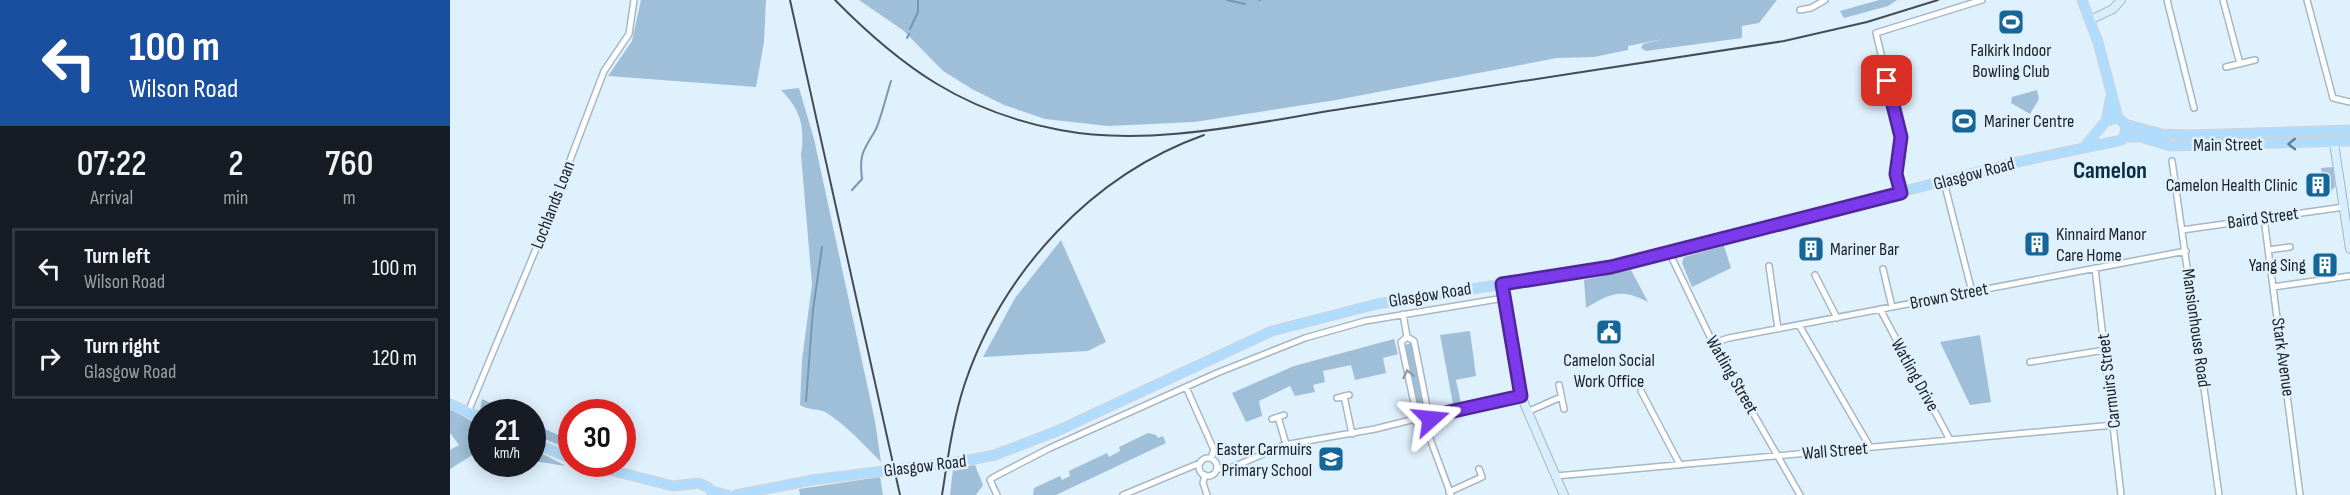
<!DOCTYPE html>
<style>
:root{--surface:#171b24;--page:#20242c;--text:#f1f3f6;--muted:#9ea1a6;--line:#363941}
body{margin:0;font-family:"Sofia Sans Condensed",sans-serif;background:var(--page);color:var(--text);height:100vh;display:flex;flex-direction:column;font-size:22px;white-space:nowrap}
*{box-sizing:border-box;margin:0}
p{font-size:20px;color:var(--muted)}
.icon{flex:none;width:33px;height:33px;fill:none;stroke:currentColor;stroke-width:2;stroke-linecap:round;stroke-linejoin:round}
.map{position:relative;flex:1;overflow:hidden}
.sheet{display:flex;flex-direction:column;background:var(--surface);width:450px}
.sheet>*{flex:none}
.hud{background:#1a4fa0;color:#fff;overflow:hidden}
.speed{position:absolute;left:18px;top:399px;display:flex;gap:12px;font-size:30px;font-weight:700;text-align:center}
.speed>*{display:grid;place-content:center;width:78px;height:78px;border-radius:50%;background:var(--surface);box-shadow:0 3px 15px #0003;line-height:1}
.speed small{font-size:15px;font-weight:400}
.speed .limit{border:9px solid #d22;background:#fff;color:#111}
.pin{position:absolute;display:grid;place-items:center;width:51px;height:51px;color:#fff;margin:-26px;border-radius:12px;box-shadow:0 3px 9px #0006}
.me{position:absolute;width:66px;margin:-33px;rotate:72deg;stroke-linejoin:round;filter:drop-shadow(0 0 4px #0008)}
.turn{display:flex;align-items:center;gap:21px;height:126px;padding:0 30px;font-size:27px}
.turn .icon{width:78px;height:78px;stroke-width:2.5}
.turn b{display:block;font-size:42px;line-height:51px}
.eta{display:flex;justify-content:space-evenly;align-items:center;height:102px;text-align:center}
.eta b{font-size:36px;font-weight:600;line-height:42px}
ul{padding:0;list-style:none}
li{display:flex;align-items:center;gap:18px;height:81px;margin:0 12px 9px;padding:0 18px;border:3px solid var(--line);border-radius:0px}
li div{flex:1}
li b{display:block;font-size:22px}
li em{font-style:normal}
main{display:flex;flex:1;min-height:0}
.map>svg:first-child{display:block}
.green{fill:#9fbfd8}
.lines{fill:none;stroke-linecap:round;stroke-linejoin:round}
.stream{stroke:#7597b2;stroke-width:2}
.street-casing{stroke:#a7b7c4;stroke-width:8}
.secondary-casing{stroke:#a7b7c4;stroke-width:10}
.primary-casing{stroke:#d1d2d3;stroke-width:11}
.street{stroke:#fff;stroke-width:5}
.secondary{stroke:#d8eeff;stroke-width:8}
.primary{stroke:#b0ddff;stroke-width:9}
.rail{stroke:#454d54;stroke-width:2}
.oneway{stroke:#657e92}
.oneway2{stroke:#989b9d}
.route-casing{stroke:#51269a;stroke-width:15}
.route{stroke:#7c3aed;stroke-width:10}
.labels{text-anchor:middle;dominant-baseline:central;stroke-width:5;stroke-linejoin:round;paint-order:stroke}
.poi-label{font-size:18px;fill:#1a2025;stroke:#e0f1fe;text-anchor:start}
.street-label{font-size:18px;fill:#1a2025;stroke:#e0f1fe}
.district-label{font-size:24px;font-weight:bold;fill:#082d45;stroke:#e0f1fe}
</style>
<main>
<section class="sheet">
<div class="hud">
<div class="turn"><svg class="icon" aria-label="left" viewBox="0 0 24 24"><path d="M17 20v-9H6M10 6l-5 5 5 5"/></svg><div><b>100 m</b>Wilson Road</div></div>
</div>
<div class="eta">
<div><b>07:22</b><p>Arrival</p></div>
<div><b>2</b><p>min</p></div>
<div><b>760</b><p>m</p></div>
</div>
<ul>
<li><svg class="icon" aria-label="left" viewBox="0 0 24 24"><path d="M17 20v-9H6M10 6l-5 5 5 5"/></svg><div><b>Turn left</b><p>Wilson Road</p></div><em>100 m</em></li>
<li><svg class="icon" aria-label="right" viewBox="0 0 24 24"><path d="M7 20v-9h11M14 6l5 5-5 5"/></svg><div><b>Turn right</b><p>Glasgow Road</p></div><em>120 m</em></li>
</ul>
</section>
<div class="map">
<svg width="1900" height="495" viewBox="0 0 1900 495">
<rect width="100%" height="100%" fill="#e0f1fe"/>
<path class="green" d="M191 0H316L314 42 306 87 158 76 182 41Z
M409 0H1327L1309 23 1292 26V38L1196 51 1191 48 1193 44 1213 39 1178 46V50L1144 57 1107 58 886 100 744 122 658 126 595 119 554 105 522 89 493 71 454 31Z
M1429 0H1447L1438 6 1394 18 1390 11Z
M349 88 364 139 425 421 431 462C414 445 397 426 377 413 369 408 359 411 350 405L352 360 362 284 351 155C355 127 351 110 331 90Z
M1587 90 1589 99 1580 114 1561 103 1562 97Z
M1883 167 1885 187 1876 196 1871 168Z
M611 240 656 342 638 351 533 357 565 298Z
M1274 246 1281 268 1242 287 1232 263 1234 257Z
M1181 270 1198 302C1171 288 1161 293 1136 308L1134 280Z
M1020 331 1026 376 1006 380 1011 403 1003 404 990 335Z
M1530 335 1541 402 1520 405 1490 342Z
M944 339 948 354 933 358 936 373 905 380 901 365 873 371 875 382 863 385 865 392 845 396 840 386 809 401 812 416 796 422 782 393 844 366Z
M961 343 974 406 968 407 955 345Z
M32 399 61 412H33L30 410Z
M0 409 31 426 32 449 0 469V450L9 445 0 433Z
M82 423 121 441V450L83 434Z
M698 433 706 435 708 438 713 436 716 443 606 495H583L584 488 610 476 612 480 620 476 619 471 657 453 659 457 670 451 669 447Z
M83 449 116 466 83 461Z
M525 465 533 485 526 495H500L503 469Z
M430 477 433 495H350L349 489Z"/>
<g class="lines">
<path class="stream" d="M777 0 795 4
M809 0H810
M460 29 468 12V0
M457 38 459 34
M402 190 412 179C409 154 413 151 425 131 430 122 437 93 441 81
M356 401 363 310 372 247"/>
<defs>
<path id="street" d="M1717 0 1744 108
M1773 0 1790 64
M1857 0 1883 98 1900 102
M1350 10 1361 8 1375 0
M1776 67 1805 60
M1722 161 1769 495
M1494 182 1522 292
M1451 193 1447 174 1451 137 1426 33 1532 0
M1814 218 1850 495
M1732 230 1894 207
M1818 250 1840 247
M1219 252 1263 343 1350 495
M1319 266 1328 329
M1645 268 1671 495
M1433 269 1442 307
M1365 275 1387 318
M1823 287 1900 276
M1430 309 1500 440
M953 314 957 337 964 341 978 412
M1349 325 1420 447
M957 337 951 342 966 413
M1263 343 1279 338 1736 251
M1580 362 1655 350
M1109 385 1114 409
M736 387 764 450 761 458
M1191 391 1230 465
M894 396 902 434
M887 398 899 395
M965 418a8 8 0 1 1 16 0a8 8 0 1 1-16 0Z
M18 412 88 244 154 71 179 34 184 0
M1077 412 1111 397
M981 416 1071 396
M828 417 836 444
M822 419 834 415
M975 425 1001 495
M749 467a9 9 0 1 1 18 0a9 9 0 1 1-18 0Z
M767 468 776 470 834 445 925 429 965 419
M755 475 753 483 757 495
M1106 476 1664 425
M999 492 1032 477 1029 469
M547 495 540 480 544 477 600 448 767 373 855 338 915 321 1054 298
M673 495 750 463"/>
<path id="secondary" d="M1640 20 1663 9 1671 0
M1884 143 1900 249
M1052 284 1071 396 1114 495"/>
<path id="primary" d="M1632 0 1648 42 1668 118
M1675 124 1712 134 1738 135 1900 130
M1674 137H1691L1720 146 1900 141
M1635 146 1656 121 1661 96
M0 404 32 418
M82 442 122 459
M136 464 223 486 249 483 259 488 264 495
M262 491 277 495
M286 495 362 480 514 461 545 455 607 431 822 331 927 304 1161 267 1563 163 1672 140 1676 131 1675 124 1668 118 1656 121"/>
</defs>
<use href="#street" class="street-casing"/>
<use href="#secondary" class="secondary-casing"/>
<use href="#primary" class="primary-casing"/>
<use href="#street" class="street"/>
<use href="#secondary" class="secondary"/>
<use href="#primary" class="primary"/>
<path class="rail" d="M340 0 450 495
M385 0C452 68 514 112 610 130 704 148 810 121 904 107 1047 85 1191 63 1334 41L1417 22 1488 0
M492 495C498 457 503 419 515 383 553 271 642 175 754 135"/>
</g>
<defs><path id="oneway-chevron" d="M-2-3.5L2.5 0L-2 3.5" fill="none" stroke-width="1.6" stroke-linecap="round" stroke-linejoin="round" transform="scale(1.5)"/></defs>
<use class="oneway" href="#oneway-chevron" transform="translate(1842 144) rotate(179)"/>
<use class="oneway2" href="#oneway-chevron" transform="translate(958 374) rotate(-102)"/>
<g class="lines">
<defs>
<path id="route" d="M981 419V416L1071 396 1052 284 1161 267 1451 193 1446 174 1451 137 1437 81"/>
</defs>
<use href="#route" class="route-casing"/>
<use href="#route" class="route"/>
</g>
<defs>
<symbol id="stadium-square" viewBox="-11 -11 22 22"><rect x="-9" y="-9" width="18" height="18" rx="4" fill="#166799" stroke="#e0f1fe"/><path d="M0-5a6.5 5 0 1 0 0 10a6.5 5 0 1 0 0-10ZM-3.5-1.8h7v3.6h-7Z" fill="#fff"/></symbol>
<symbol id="building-square" viewBox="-11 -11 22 22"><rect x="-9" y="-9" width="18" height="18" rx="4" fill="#166799" stroke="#e0f1fe"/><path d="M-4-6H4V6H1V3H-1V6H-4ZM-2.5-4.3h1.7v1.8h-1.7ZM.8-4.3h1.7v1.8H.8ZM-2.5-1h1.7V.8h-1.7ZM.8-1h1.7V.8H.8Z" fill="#fff"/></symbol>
<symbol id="civic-square" viewBox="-11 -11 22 22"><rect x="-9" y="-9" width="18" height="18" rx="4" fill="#166799" stroke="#e0f1fe"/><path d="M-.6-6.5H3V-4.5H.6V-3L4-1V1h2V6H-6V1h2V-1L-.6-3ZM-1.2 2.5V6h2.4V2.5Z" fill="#fff"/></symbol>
<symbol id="school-square" viewBox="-11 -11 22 22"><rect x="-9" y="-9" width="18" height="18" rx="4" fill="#166799" stroke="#e0f1fe"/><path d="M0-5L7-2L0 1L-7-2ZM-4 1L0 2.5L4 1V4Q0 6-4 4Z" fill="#fff"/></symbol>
</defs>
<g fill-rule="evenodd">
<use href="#stadium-square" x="1546" y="7" width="30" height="30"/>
<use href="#stadium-square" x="1499" y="106" width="30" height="30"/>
<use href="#building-square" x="1853" y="170" width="30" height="30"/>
<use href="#building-square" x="1572" y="229" width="30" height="30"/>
<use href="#building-square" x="1346" y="234" width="30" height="30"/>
<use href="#building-square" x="1860" y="250" width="30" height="30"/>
<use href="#civic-square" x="1144" y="317" width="30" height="30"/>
<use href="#school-square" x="866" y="444" width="30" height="30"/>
</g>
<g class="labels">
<g class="poi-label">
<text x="1561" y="50" text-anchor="middle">Falkirk Indoor<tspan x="1561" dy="21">Bowling Club</tspan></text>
<text x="1534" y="121">Mariner Centre</text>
<text x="1848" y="185" text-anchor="end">Camelon Health Clinic</text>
<text x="1606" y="234">Kinnaird Manor<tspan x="1606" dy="21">Care Home</tspan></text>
<text x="1380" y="249">Mariner Bar</text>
<text x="1856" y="265" text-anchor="end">Yang Sing</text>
<text x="1159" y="360" text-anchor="middle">Camelon Social<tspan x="1159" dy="21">Work Office</tspan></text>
<text x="862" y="449" text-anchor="end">Easter Carmuirs<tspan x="862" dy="21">Primary School</tspan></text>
</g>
<g class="street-label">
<text transform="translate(1778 145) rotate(-1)">Main Street</text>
<text transform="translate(1524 174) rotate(-15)">Glasgow Road</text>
<text transform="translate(103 205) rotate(-69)">Lochlands Loan</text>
<text transform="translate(1813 218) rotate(-8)">Baird Street</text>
<text transform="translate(980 295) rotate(-9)">Glasgow Road</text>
<text transform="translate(1499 296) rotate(-11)">Brown Street</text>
<text transform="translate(1746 328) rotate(82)">Mansionhouse Road</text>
<text transform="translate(1833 357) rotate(82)">Stark Avenue</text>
<text transform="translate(1282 375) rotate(60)">Watling Street</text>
<text transform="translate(1465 375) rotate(61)">Watling Drive</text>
<text transform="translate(1659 381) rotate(-97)">Carmuirs Street</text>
<text transform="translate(1385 451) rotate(-5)">Wall Street</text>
<text transform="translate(475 466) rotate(-7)">Glasgow Road</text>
</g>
<g class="district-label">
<text x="1660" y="170">Camelon</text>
</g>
</g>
</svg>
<div class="speed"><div>21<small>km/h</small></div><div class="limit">30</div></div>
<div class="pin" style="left:1437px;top:81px;background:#d93025"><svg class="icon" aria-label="arrive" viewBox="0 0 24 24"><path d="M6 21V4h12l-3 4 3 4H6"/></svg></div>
<svg class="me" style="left:981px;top:419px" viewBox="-20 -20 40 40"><path d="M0-17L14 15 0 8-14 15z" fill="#7c3aed" stroke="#fff" stroke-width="4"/></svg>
</div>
</main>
